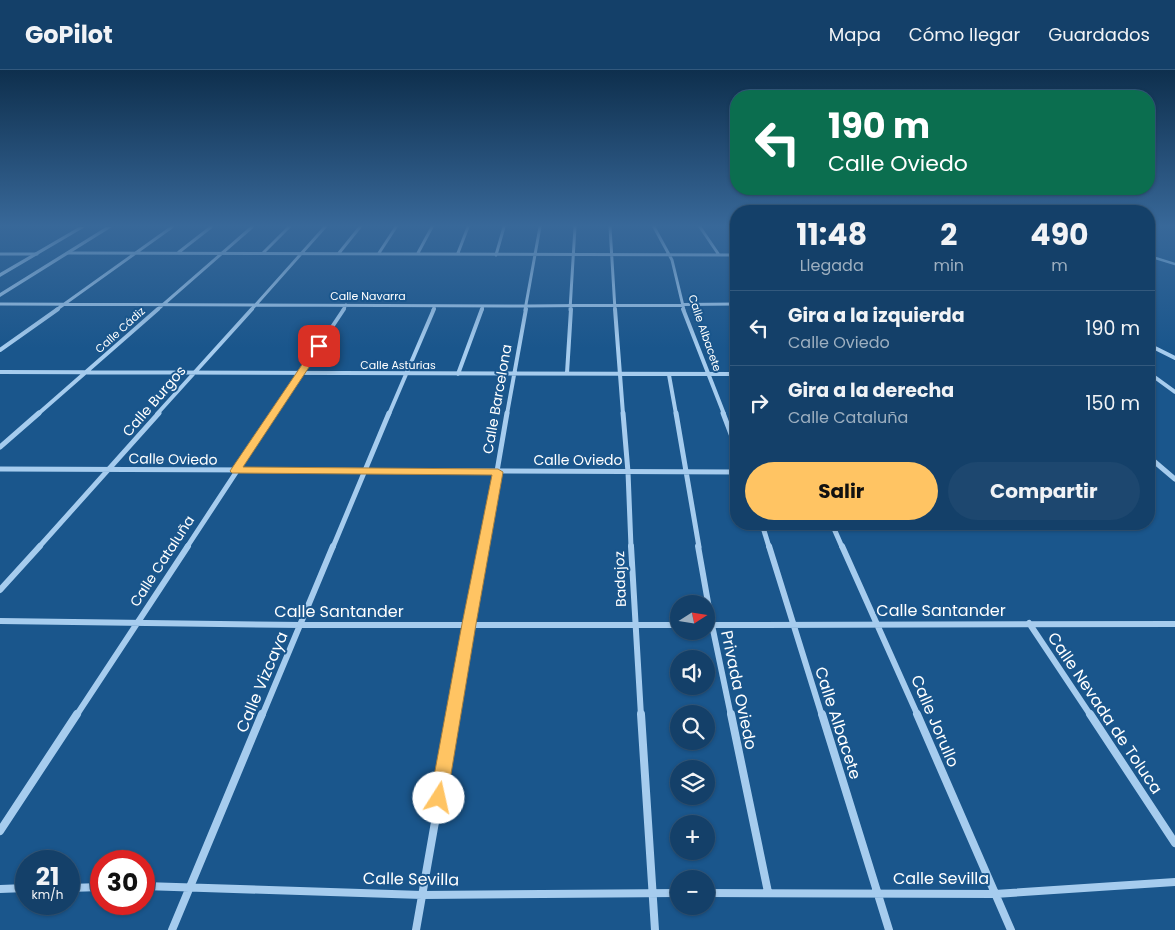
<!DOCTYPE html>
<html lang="es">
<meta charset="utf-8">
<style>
:root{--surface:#144069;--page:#1d476f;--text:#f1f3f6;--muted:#9dafc0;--line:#33597d;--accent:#ffc463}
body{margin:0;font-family:Poppins,sans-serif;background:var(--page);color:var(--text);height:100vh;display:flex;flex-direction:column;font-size:19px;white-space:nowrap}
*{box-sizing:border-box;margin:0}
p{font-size:16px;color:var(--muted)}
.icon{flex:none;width:28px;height:28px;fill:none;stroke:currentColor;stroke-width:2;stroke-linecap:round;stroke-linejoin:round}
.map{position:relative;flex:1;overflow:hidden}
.panel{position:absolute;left:730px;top:135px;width:425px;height:325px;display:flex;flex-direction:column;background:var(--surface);border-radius:20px;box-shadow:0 1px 4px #0004,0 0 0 1px var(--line)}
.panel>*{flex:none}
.guide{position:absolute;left:730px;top:20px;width:425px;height:105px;border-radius:20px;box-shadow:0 1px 4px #0004,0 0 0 1px var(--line);background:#0b6e4f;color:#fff;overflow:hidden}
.needle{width:32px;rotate:78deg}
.buttons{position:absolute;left:670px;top:525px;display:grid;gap:10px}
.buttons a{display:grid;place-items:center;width:45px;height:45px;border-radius:50%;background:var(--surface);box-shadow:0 1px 4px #0004,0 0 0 1px var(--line);font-size:25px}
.speed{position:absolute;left:15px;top:780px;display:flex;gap:10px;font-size:25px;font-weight:700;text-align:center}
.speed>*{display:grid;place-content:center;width:65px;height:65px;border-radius:50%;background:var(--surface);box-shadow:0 1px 4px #0004,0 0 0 1px var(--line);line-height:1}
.speed small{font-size:12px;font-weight:400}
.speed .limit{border:8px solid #d22;background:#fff;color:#111}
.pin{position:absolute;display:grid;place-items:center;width:42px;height:42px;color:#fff;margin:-21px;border-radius:10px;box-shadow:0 2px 8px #0006}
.me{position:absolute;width:55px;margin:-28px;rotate:10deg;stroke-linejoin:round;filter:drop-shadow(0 0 4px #0008)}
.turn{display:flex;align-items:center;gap:18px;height:105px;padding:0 15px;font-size:22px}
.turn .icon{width:65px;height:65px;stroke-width:2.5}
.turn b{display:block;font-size:35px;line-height:42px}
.eta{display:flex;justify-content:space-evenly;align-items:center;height:85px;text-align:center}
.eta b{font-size:30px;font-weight:700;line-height:35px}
.cta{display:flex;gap:10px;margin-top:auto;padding:10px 15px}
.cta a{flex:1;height:58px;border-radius:30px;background:var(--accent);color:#111;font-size:20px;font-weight:700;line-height:58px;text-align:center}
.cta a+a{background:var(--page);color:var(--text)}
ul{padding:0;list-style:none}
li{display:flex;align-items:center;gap:15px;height:75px;padding:0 15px;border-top:1px solid var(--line)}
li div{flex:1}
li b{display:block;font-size:19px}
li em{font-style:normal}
header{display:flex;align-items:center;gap:30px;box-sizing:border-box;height:70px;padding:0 25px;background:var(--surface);border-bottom:1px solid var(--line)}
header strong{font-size:24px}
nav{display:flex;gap:28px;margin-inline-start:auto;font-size:18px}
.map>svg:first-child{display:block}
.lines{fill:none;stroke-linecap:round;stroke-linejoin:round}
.stream{stroke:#99c9f0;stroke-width:2.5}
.minor-far4{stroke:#a6ccee;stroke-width:3}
.minor-far3{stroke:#a6ccee;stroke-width:4}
.minor-far2{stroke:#a6ccee;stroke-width:5}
.minor-far1{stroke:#a6ccee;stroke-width:6}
.minor{stroke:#a6ccee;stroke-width:8}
.tertiary{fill:#a6ccee;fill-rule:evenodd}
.route{fill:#ffc463;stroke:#a67f40}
.labels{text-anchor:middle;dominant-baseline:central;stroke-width:4;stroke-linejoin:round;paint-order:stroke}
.far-street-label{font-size:11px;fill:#fff;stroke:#1a568c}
.street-label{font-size:14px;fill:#fff;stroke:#1a568c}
.near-street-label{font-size:16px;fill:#fff;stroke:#1a568c}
</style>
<header>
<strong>GoPilot</strong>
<nav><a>Mapa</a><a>Cómo llegar</a><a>Guardados</a></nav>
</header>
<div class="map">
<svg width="1175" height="860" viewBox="0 0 1175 860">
<rect width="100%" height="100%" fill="#1a568c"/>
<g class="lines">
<path class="stream" d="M1149 186 1175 194"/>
<path class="minor-far4" d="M610 157 615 240
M654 157 672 190 684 240
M700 157 719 185
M179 182 211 157
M68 183 736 185
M263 183 289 157
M339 183 360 157
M379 183 396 157
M418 183 432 157
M458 183 468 157
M0 184H37
M496 185 504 157
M0 234 526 236 736 234
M56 240 172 157
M157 240 252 157
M251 240 325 157
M343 240 346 235
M433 240 435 236
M482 240 483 236
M525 240 540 157
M570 240 575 157"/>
<path class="minor-far3" d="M615 239 623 344
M683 239 724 344
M1149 275 1175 288
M0 280 58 239
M0 302 736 304
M567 303 571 239
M1149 303 1175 322
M458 304 482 239
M669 305 676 344
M38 344 158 239
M157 344 252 239
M274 344 344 239
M389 344 434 239
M507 344 526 239"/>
<path class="minor-far2" d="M623 343 628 402 631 477
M676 343 699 477
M723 343 736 377
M0 377 39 343
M1149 387 1175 409
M0 399 736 402
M762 454 769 477
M832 454 842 477
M39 477 159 343
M187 477 275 343
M333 477 389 343
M484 477 507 343"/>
<path class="minor-far1" d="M631 476 641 646
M698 476 712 555 731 646
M769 476 822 646
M842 476 918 646
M0 520 40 476
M0 551 301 555H679
M1029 553 1091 646
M706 555 1175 554
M76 646 188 476
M262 646 333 476
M454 646 484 476"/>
<path class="minor" d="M641 644 655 860
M731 644 768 822
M822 644 889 860
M917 644 1011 860
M1090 644 1175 773
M0 761 77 644
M144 816 422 825 679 823
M69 818 101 817
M0 819 26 818
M706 823 995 824 1175 812
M172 860 262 644
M416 860 454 644"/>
<path class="tertiary" d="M79 157H85L0 207V203Z
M106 157H112L0 227V223Z"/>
</g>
<linearGradient id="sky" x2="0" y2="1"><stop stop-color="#0e2f4d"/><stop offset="0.56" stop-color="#386899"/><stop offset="1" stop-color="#386899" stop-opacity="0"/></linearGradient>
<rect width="1175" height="278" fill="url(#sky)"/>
<path class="route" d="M316 274 323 276 243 397 498 399 503 402 476 554 447 728 445 734 439 737 433 734 430 728 462 554 492 405 232 403 230 401Z"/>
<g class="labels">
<g class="far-street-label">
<text x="368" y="226">Calle Navarra</text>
<text transform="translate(120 260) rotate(-42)">Calle Cádiz</text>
<text transform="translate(705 263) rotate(71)">Calle Albacete</text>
<text x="398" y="295">Calle Asturias</text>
</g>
<g class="street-label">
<text transform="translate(497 329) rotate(-80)">Calle Barcelona</text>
<text transform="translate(154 331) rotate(-49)">Calle Burgos</text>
<text transform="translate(173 389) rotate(1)">Calle Oviedo</text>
<text x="578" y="390">Calle Oviedo</text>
<text transform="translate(162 491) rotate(-57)">Calle Cataluña</text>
<text transform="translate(620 509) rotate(-92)">Badajoz</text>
</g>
<g class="near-street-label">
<text x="941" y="540">Calle Santander</text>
<text x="339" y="541">Calle Santander</text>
<text transform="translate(262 612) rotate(-67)">Calle Vizcaya</text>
<text transform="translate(739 620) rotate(78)">Privada Oviedo</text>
<text transform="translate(1105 643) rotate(56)">Calle Nevada de Toluca</text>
<text transform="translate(935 651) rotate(67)">Calle Jorullo</text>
<text transform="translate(838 653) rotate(72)">Calle Albacete</text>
<text x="941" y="808">Calle Sevilla</text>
<text transform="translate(411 809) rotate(1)">Calle Sevilla</text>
</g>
</g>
</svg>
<div class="buttons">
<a><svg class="needle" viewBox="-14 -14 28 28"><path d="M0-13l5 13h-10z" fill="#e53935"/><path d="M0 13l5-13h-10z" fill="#9dafc0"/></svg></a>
<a><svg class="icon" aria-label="sound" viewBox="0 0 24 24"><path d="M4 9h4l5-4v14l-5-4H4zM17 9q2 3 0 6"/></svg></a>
<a><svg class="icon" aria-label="search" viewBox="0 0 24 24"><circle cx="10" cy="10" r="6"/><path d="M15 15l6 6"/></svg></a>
<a><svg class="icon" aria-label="layers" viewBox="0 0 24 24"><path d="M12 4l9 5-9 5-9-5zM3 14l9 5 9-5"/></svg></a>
<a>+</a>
<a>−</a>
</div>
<div class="speed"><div>21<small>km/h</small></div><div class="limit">30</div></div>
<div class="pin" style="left:319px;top:276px;background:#d93025"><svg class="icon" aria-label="arrive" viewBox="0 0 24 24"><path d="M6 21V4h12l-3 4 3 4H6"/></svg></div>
<svg class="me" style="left:439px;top:728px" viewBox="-20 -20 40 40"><circle r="19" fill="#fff"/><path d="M0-13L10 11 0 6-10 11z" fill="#ffc463"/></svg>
<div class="guide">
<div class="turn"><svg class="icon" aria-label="left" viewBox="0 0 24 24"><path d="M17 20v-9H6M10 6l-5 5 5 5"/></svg><div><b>190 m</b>Calle Oviedo</div></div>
</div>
<section class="panel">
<div class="eta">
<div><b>11:48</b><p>Llegada</p></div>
<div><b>2</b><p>min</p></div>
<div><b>490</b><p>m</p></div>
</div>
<ul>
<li><svg class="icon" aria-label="left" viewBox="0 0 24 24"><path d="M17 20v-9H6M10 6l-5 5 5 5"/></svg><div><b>Gira a la izquierda</b><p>Calle Oviedo</p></div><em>190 m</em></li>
<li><svg class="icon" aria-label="right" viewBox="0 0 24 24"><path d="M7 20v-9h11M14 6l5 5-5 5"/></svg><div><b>Gira a la derecha</b><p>Calle Cataluña</p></div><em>150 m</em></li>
</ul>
<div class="cta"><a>Salir</a><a>Compartir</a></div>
</section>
</div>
